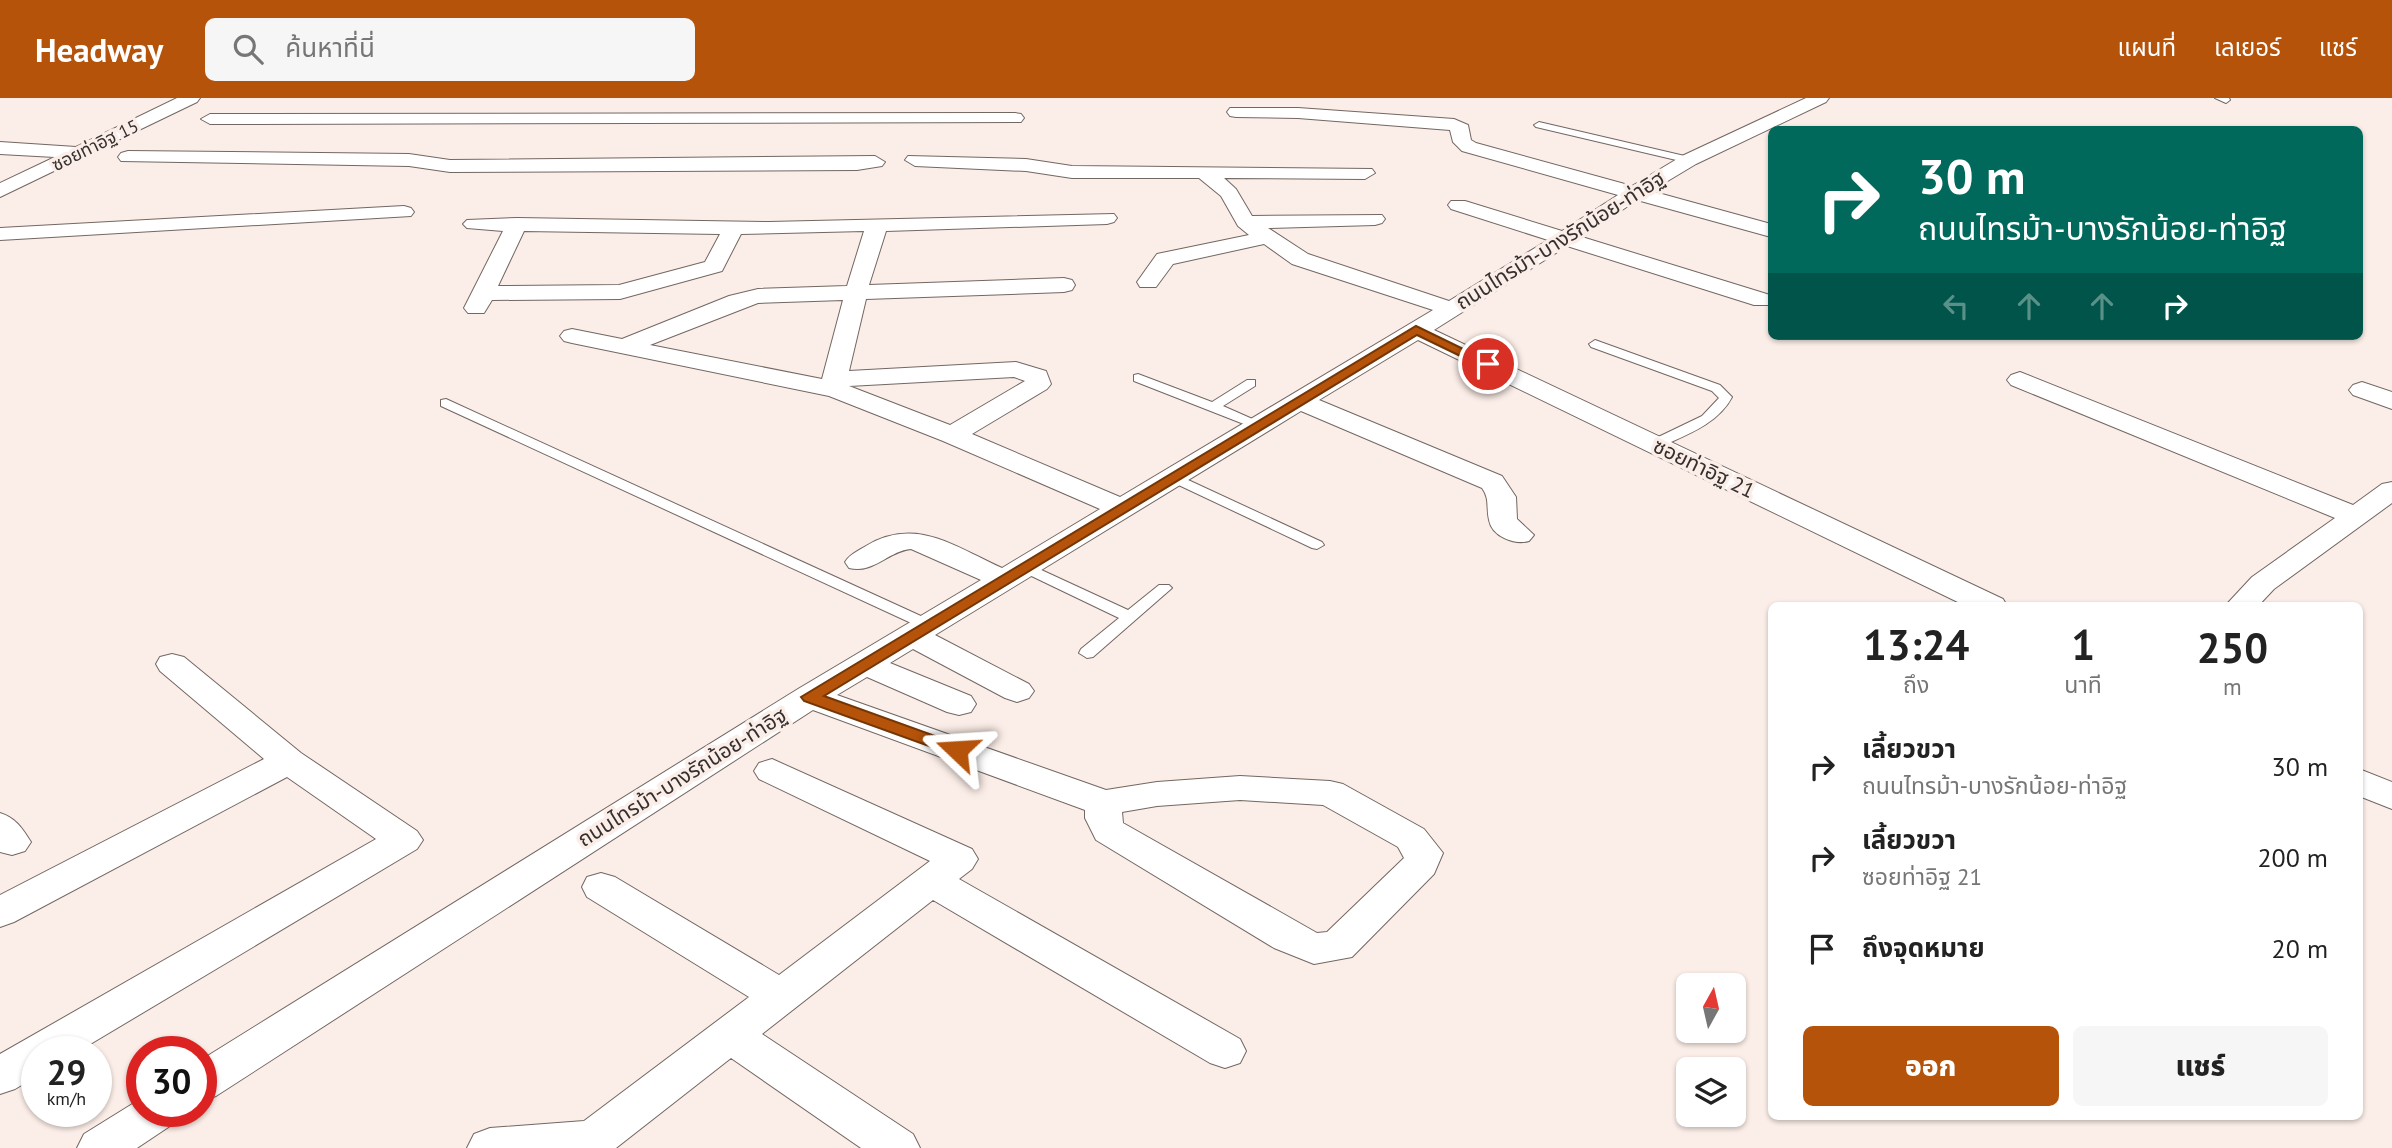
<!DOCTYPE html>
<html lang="th">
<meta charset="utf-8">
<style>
:root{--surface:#fff;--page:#f6f6f6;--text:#222;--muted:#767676;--accent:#b45309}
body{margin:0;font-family:"PT Sans","Noto Sans Thai",sans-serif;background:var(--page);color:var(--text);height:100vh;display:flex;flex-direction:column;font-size:26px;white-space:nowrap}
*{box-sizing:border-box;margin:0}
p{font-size:23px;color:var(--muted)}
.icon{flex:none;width:38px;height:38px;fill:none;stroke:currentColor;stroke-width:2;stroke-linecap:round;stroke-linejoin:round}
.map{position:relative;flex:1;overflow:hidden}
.details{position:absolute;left:1768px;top:504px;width:595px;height:518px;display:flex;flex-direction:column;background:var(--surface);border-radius:10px;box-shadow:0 2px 5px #0004}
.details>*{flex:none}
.top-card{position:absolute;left:1768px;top:28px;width:595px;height:214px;border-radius:10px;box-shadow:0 2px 5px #0004;background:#00695c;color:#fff;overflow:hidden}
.needle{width:46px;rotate:8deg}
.buttons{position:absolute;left:1676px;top:875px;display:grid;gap:14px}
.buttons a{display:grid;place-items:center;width:70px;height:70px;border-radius:10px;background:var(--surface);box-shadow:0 2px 5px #0004;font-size:35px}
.speed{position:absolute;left:21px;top:938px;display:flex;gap:14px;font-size:35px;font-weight:700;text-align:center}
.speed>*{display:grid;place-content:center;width:91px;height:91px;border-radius:50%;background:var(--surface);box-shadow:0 2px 5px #0004;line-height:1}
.speed small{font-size:18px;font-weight:400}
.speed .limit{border:10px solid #d22;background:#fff;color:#111}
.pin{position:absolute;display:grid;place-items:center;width:60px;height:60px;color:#fff;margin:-30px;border:4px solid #fff;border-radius:50%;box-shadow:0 2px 7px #0007}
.me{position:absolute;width:77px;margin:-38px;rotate:290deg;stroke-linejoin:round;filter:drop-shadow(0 0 5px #0008)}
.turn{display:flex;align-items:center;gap:24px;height:147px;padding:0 35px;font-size:32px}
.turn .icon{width:91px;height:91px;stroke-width:2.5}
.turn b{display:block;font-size:49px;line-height:60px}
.lanes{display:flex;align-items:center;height:66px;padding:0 35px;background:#0003;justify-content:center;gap:35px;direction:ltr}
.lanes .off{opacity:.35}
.eta{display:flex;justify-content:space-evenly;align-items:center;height:119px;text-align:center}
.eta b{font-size:42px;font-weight:800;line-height:49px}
.button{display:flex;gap:14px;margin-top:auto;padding:14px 35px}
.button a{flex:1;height:80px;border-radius:10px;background:var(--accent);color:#fff;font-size:28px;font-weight:800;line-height:80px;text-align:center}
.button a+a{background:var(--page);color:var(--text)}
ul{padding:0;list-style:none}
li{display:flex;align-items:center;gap:21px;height:91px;padding:0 35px}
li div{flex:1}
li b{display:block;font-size:26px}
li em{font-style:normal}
header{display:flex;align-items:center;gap:42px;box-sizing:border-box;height:98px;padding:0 35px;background:var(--accent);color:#fff}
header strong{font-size:33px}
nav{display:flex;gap:38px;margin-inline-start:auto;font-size:24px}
.search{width:490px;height:63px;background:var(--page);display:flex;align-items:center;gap:18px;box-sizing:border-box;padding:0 24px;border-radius:10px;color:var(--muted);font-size:26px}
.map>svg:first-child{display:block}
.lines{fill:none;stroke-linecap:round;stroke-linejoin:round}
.service-casing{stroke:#736762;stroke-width:2}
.minor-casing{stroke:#736762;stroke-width:2}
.service{fill:#fff;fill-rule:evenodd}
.minor{fill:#fff;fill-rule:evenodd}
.route{fill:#b45309;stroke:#753606;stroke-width:2}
.labels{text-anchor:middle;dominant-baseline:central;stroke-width:7;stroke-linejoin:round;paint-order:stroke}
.far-street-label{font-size:18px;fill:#35302e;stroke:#fbede7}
.street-label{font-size:21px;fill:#35302e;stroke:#fbede7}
</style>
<header>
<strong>Headway</strong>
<div class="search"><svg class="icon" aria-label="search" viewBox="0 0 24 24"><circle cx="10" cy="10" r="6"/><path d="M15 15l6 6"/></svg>ค้นหาที่นี่</div>
<nav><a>แผนที่</a><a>เลเยอร์</a><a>แชร์</a></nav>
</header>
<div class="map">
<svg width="2392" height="1050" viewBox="0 0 2392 1050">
<rect width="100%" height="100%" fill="#fbede7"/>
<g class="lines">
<defs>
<path id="service" d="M2215 0H2229L2230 2 2226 5Z
M1539 24 1689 59 1694 62 1689 65 1536 29 1534 27Z
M1595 242 1720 287 1732 299C1718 326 1686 337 1660 349H1650V343L1702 318 1719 300 1712 293 1591 249 1589 246Z
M1138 276 1212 304 1247 282H1255V288L1223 308 1266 327 1259 331 1254 330 1134 283V277Z
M446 301 934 524 936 527 928 532 922 530 441 308V302Z
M1173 375 1322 444 1324 447 1317 451 1312 450 1168 382 1166 379 1168 376Z
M1024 464 1128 512 1159 487H1169L1172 490 1093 559 1087 560 1079 555 1081 551 1119 520 1019 472 1016 469Z"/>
<path id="minor" d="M177 0H200L197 4 0 99V85L55 59 0 56V44L76 49Z
M1806 0H1829L1826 4 1696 66 1651 93 1771 126V139L1637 102 1582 139 1770 197V207H1754L1567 148 1434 232 2003 501 2007 508H1966L1418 242 1319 302 1502 378 1516 399 1517 421 1534 437 1529 443C1515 447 1492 439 1489 422 1486 409 1490 401 1482 390L1301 313 935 537 1029 586 1034 593 1029 600 1017 604 1005 600 913 551 890 565 971 598 976 606 971 614 959 617 947 614 867 579 837 597 1106 692 1157 684 1240 678 1330 683 1343 686 1424 731 1443 755 1434 776 1352 859 1314 866 1274 850 1096 742 1085 720V712L813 612 216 998 201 1003V962L798 591 981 482 911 451C888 453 874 476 849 470L845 464C850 456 858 453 866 448 916 418 955 449 1002 470L1100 411 943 343 829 298 572 245 564 243 560 238 564 233 572 231 622 241 729 198 758 191 847 188 864 133 741 136 722 173 620 201 492 202 484 215H468L464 210 503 133 467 130 463 126 467 122 517 120 769 124 1114 116 1117 120 1114 124 1107 126 886 133 869 187 1064 180 1072 182 1075 187 1072 192 1064 194 866 201 849 273 1016 264 1046 273 1051 286 1047 291 972 336 1120 399 1433 212 1292 166 1264 146 1173 166 1156 189H1140L1137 184 1157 156 1249 137 1238 128 1221 98 1199 80H1072L1026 73 915 68 905 62 908 58 1026 61 1072 68 1372 71 1375 75 1365 81 1224 80 1236 91 1252 118 1382 117 1385 121 1382 125 1375 127 1268 130 1308 156 1449 203 1548 142 1451 111 1448 107 1451 103H1465L1562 133 1618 97 1462 53 1453 44 1450 32 1298 20 1236 19 1230 18 1227 14 1230 10H1298L1454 21 1468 27 1471 42 1476 45 1632 88 1682 58ZM524 133 720 136 705 164 619 187 498 188ZM843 202 822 281 650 247 758 205ZM1014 279 1025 283 950 327 849 288ZM1240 702 1323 707 1398 749 1404 760 1327 834 1317 835 1123 725 1122 714 1157 708Z
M1015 15 1021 16 1024 20 1021 24 210 26 201 21 210 16Z
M128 53 409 56 450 62 875 58 885 64 882 68 857 72 450 74 409 68 121 63 118 59 121 55Z
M404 108 411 110 414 114 411 118 0 142V130Z
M2020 274 2353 407 2382 386 2392 384V405L2274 491 2258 508H2225L2252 479 2335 420 2011 287 2007 282 2011 277Z
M2362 284 2392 294V311L2353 297 2349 292 2353 287Z
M172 556 184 559 301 655 417 733 423 742 417 751 77 954H37V978L15 991 0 996V956L376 741 287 679 14 824 0 829V797L264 661 160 573 156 566 160 559Z
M772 661 972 751 978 761 972 771 959 781 1240 941 1246 953 1240 965 1225 970 1210 965 933 802 762 936 913 1036 920 1050H861L731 960 616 1050H467L474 1036 490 1030 584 1023 749 899 587 799 582 789 587 779 601 775 615 779 779 877 930 763 759 681 754 673 759 665Z
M2359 671 2392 684V711L2359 698Z
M0 715C16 720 22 730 31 744L25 753 12 757 0 754Z
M142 1000V1013H179L173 1026 137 1050H77L84 1036Z"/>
</defs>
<use href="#service" class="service-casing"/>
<use href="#minor" class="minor-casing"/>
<use href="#service" class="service"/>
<use href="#minor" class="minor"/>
</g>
<path class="route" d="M1416 228 1494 266 1488 270 1483 269 1417 237 824 598 963 648 966 652 963 656H951L804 603 801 599Z"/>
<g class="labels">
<g class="far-street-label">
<text transform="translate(95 47) rotate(-26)">ซอยท่าอิฐ 15</text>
</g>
<g class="street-label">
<text transform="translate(1560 142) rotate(-32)">ถนนไทรม้า-บางรักน้อย-ท่าอิฐ</text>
<text transform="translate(1704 370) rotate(26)">ซอยท่าอิฐ 21</text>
<text transform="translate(682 679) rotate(-32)">ถนนไทรม้า-บางรักน้อย-ท่าอิฐ</text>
</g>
</g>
</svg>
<div class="buttons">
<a><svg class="needle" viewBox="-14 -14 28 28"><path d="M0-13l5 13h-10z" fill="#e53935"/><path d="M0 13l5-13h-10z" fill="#767676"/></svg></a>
<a><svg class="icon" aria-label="layers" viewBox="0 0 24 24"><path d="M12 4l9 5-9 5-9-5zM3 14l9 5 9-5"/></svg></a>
</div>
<div class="speed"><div>29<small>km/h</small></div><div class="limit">30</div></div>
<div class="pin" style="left:1488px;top:266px;background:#d93025"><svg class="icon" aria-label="arrive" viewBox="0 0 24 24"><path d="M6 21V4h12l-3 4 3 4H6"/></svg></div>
<svg class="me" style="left:957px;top:652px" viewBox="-20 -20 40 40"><path d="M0-17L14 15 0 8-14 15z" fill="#b45309" stroke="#fff" stroke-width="4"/></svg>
<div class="top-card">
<div class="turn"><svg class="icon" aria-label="right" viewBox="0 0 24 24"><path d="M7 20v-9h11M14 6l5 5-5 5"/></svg><div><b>30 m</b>ถนนไทรม้า-บางรักน้อย-ท่าอิฐ</div></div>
<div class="lanes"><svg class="icon off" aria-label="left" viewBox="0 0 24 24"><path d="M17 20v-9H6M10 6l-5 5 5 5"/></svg><svg class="icon off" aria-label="ahead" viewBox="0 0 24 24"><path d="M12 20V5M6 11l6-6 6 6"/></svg><svg class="icon off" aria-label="ahead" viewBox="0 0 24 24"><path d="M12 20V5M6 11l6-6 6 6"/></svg><svg class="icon" aria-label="right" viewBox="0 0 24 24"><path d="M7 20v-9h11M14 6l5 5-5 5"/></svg></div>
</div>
<section class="details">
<div class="eta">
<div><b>13:24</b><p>ถึง</p></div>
<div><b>1</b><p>นาที</p></div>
<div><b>250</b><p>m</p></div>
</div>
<ul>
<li><svg class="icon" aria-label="right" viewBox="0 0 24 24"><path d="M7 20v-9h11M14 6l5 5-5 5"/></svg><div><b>เลี้ยวขวา</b><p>ถนนไทรม้า-บางรักน้อย-ท่าอิฐ</p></div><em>30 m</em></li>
<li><svg class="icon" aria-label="right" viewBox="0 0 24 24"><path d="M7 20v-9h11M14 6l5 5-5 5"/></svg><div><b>เลี้ยวขวา</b><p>ซอยท่าอิฐ 21</p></div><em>200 m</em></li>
<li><svg class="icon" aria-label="arrive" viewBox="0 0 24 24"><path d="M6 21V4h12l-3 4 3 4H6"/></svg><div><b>ถึงจุดหมาย</b></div><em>20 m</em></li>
</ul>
<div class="button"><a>ออก</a><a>แชร์</a></div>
</section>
</div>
